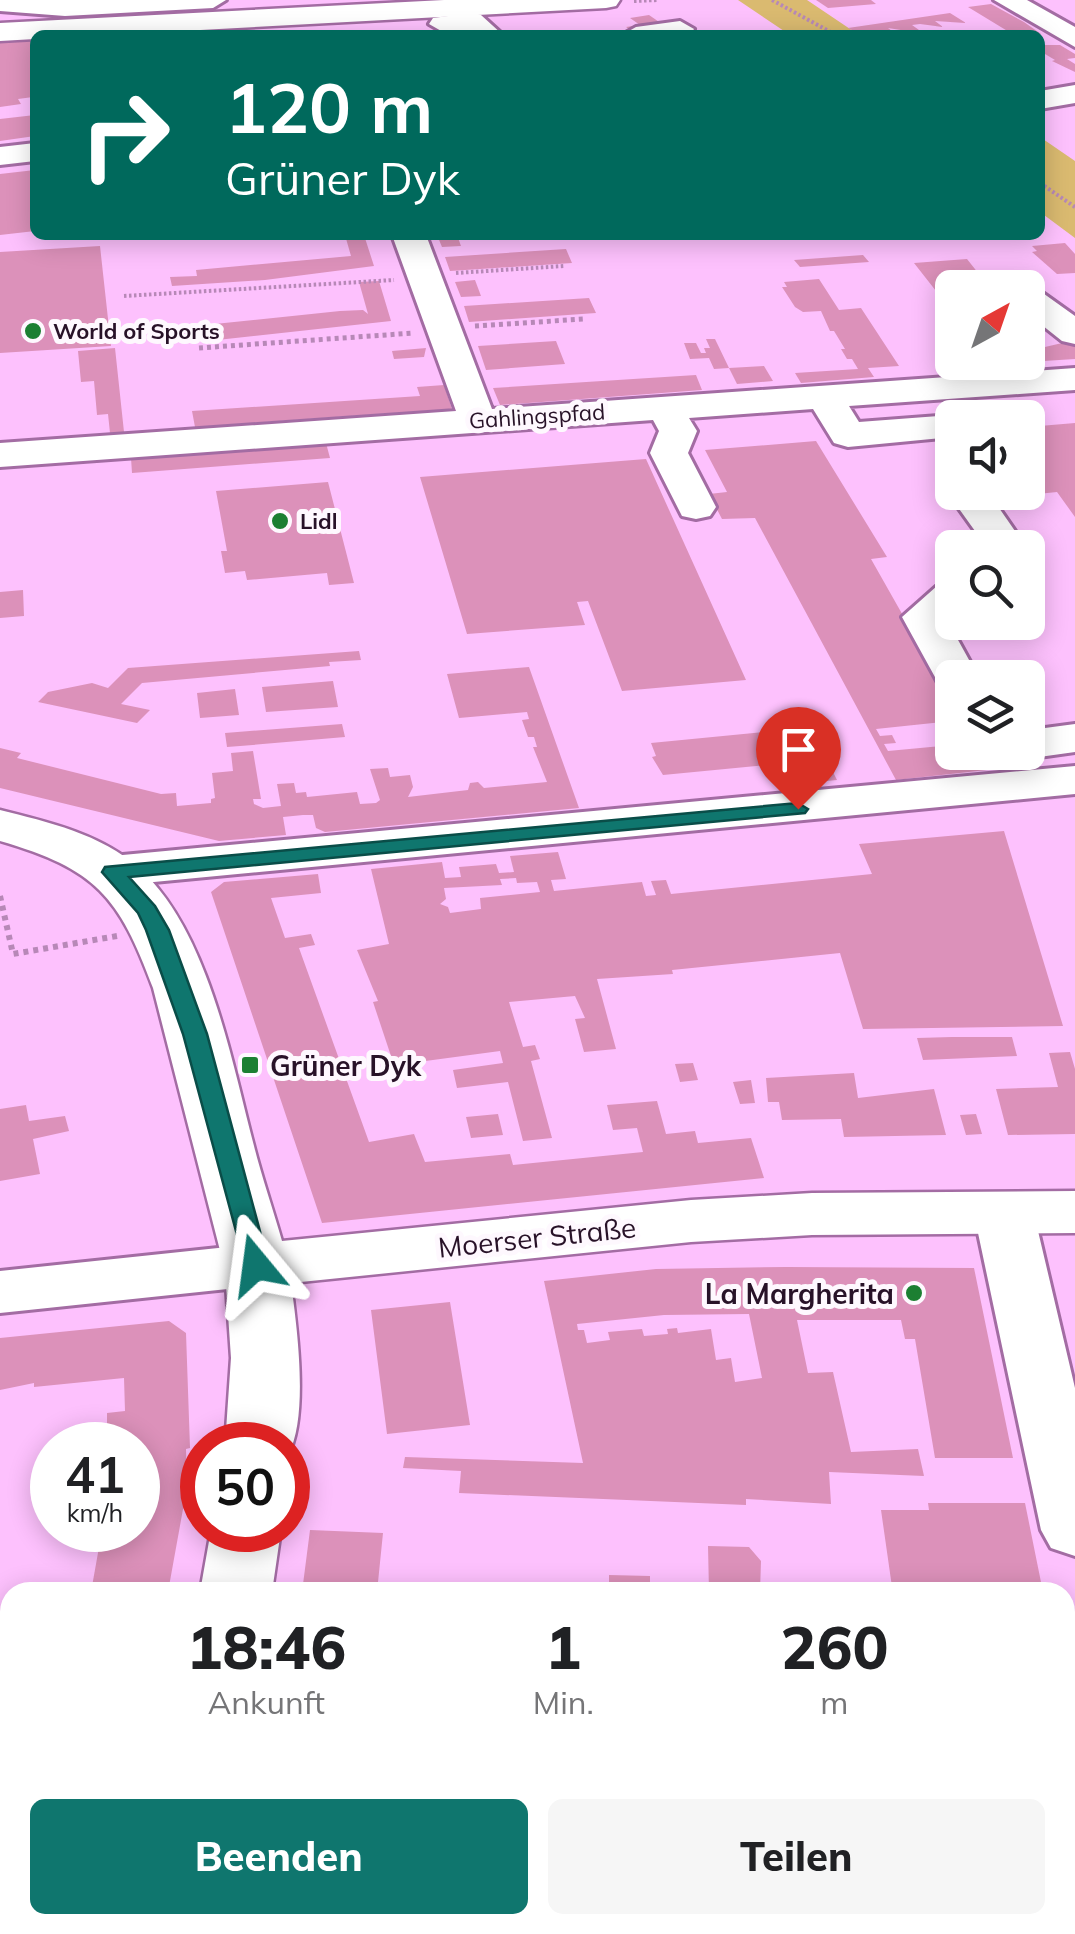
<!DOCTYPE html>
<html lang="de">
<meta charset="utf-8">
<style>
:root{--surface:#fff;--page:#f6f6f6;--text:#202124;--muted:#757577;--accent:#0f766e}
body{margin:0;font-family:Mulish,sans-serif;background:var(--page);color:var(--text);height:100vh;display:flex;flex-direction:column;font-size:38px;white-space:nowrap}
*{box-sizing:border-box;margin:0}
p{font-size:32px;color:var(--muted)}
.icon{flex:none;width:55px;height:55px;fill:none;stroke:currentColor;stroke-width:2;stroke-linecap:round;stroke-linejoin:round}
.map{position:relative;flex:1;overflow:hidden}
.drawer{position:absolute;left:0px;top:1582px;width:1075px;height:352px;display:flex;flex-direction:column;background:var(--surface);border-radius:30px 30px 0 0;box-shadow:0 5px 25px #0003}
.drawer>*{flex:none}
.guide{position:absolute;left:30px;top:30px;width:1015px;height:210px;border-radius:15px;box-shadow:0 5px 25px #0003;background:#00695c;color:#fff;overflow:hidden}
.needle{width:65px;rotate:40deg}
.tools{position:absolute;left:935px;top:270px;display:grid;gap:20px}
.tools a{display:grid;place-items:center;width:110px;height:110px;border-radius:15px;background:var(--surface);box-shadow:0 5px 25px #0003;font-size:50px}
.speed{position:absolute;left:30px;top:1422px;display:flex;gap:20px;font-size:50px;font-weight:700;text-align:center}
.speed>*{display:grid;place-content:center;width:130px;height:130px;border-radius:50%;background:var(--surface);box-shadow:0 5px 25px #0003;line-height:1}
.speed small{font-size:25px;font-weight:400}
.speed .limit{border:15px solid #d22;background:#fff;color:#111}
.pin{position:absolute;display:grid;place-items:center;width:85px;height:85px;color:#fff;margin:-102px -42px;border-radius:50% 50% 50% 0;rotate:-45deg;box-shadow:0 0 10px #0007}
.pin .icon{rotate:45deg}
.me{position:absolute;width:110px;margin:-55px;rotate:344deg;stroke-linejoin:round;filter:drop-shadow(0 0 8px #0008)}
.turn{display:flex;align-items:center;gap:35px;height:210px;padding:0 30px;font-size:45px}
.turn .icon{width:130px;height:130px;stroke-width:2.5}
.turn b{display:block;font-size:70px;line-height:85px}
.eta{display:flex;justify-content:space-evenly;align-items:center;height:170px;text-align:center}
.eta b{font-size:60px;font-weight:800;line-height:70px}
.primary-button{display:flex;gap:20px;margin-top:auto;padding:20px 30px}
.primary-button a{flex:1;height:115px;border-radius:15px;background:var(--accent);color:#fff;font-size:40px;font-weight:800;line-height:115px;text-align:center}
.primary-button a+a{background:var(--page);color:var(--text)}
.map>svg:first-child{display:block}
.green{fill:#daba70}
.building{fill:#dc91ba;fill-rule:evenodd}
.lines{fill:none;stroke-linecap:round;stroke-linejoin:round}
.minor-casing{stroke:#a36ca3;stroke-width:6}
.major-casing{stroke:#a36ca3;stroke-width:5}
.path-far2{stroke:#b788b7;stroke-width:4;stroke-dasharray:2.5 2.5;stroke-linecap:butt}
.path-far1{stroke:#b788b7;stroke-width:5;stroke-dasharray:4 4;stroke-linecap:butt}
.path{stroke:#b788b7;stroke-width:6;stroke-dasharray:5 5;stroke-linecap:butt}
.minor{fill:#fff;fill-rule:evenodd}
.major{fill:#fff;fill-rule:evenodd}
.route{fill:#0f766e;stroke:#0a4d48;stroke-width:2.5}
.poi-dot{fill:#1c7f32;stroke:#fef8fe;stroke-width:4}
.labels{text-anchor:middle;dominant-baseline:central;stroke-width:10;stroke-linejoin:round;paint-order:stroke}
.far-poi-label{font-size:22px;font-weight:bold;fill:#281228;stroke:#fef8fe;text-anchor:start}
.far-street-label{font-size:22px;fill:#281228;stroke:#fef8fe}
.poi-label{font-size:28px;font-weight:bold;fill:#281228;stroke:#fef8fe;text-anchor:start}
.street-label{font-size:28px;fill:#281228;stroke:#fef8fe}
</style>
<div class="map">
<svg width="1075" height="1934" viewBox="0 0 1075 1934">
<rect width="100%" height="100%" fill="#fdc1fd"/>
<path class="green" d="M738 0H807L859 35H790Z
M1040 137 1075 161V238L1040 212Z"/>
<path class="building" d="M816 0H871L876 4 828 8Z
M991 4 1024 22 1041 34 1014 35 968 7Z
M950 13 966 23 935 21 943 27 920 24 912 25 919 30 907 31 888 28 896 34 885 35 873 31 859 34 848 28Z
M649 15 665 26 632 31 626 27 640 25 630 18Z
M0 39 35 41V91L30 92 33 97 18 99 21 104 0 107Z
M1040 45H1060L1075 54V58L1067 59 1075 64V72L1052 61 1055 60 1040 51Z
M35 115V136L0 141V119Z
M35 170V231L0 235V174Z
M345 235H364L374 266 265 280 172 286 170 277 197 276 196 270 351 256Z
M437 235H457L461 246 442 247Z
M1065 243 1075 254V273L1057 274 1032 252 1037 251 1032 246Z
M100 246 111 346 0 353V252Z
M566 249 572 263 450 271 445 257Z
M863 255 869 262 800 267 794 260Z
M967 259 990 288 936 291 914 263Z
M819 279 839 310 861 308 899 366 868 368 874 377 801 383 795 373 858 369 852 359H847L841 349H845L834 331H830L821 311 803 312 795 307 782 287H787L784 282Z
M475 280 481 296 461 297 455 282Z
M379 281 391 321 208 341 205 325 340 311 363 310 368 314 359 282Z
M589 298 596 313 469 322 464 306Z
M1028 326 1045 347 1075 340V359L1028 362Z
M706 339H715L729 368 714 369 709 358 690 359 684 343H696L701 353H706L704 348H710Z
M556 341 565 364 486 370 478 346Z
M115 348 124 432 110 433 108 414 97 415 94 381 81 382 78 351Z
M426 348 424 357 394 359 392 351Z
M764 366 773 381 737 384 729 368Z
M696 375 702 390 500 405 493 388Z
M444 385 452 409 195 427 192 411 420 396 417 387Z
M1075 423V517L1057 492 1028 495V427Z
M816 441 887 557 871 559 952 702V721L876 729 880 736 892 735 896 743 884 744 888 751 952 745V752H1006L1014 767 896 780 755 518 722 519 709 494 727 492 705 450Z
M326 443 330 458 132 473 131 458Z
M646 459 746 680 622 691 588 601 577 602 585 625 467 634 420 477Z
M328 482 354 583 329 585 327 573 247 580 245 571 225 573 221 551H227L216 491Z
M23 590 24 616 0 618V592Z
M359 651 361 660 329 662 330 666 142 683 121 704 150 710 137 723 38 702 48 692 92 683 108 688 128 668Z
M529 667 579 808 325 832 316 828 313 815H303L283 817 286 835 219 841 0 788V748L21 753 17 758 161 794 176 793 177 806 211 803V799L215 798 212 773 233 771 231 753 253 751 261 799H253L254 804 263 808 281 806 277 784 294 783 296 793 306 792 307 797 357 792 360 804 376 803 380 800 370 769 388 768 390 777 410 775 413 787 408 797 468 790 470 783 478 782 484 788 547 782 533 747H537L534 737H528L522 720 529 719 527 712 459 718 447 674Z
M333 681 338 707 266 712 262 687Z
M235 689 239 715 200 718 197 693Z
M342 724 345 737 240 746 227 747 225 733Z
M786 730 801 761 787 763 792 775 832 770 837 780 785 785 776 764 663 775 652 757 656 756 651 743Z
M1004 831 1063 1026 863 1029 840 953 672 970 673 974 597 979 616 1049 584 1052 575 1019 585 1018 575 996 509 1002 523 1047 535 1045 540 1059 531 1061 552 1138 523 1141 508 1082 457 1088 453 1070 503 1063 500 1051 418 1062 421 1074 398 1077 373 1002 378 1001 357 950 389 944 371 869 442 862 445 878 461 877 459 867 496 864 499 873 514 872 510 856 558 852 566 879 551 880 554 891 642 882 646 896 656 895 651 881 666 880 671 894 872 874 859 844ZM516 878 517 883 537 882 540 892 480 898 481 909 450 913 448 907 440 904 446 899 444 888 502 885 500 879Z
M318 874 321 893 271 898 285 938 311 934 315 945 299 948 369 1142 414 1134 425 1162 510 1154 513 1165 643 1152 637 1128 613 1130 607 1105 657 1101 666 1134 695 1131 698 1143 751 1138 764 1178 322 1223 211 892 224 882Z
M952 1037H1012L1017 1056 923 1060 917 1038Z
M1070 1052 1075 1069V1134L1008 1135 996 1089 1058 1087 1049 1053Z
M693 1063 698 1080 680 1082 675 1064Z
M854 1073 858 1098 934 1089 946 1135 844 1137 841 1119 782 1120 779 1102H768L766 1078Z
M751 1080 755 1103 740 1104 733 1082Z
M26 1105 29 1121 65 1116 69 1131 33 1139 40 1174 0 1181V1109Z
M498 1114 503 1135 471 1138 466 1117Z
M976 1114 982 1134 966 1135 960 1115Z
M786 1267 974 1268 1013 1458H935L915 1339H905L901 1320H797L808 1373 833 1372 851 1452 918 1449 924 1476 829 1472 831 1504 746 1499V1505L459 1493 461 1471 403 1468 405 1457 583 1463 544 1281 656 1269ZM749 1314 762 1378 735 1382 731 1358 716 1360 711 1329 678 1333 677 1328 667 1329 668 1334 644 1336 642 1329 608 1332 610 1340 587 1343 584 1330H578L577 1324 664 1315Z
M450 1302 470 1425 387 1434 371 1310Z
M169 1321 186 1333 190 1448 186 1449 187 1487 168 1592H91L101 1536 111 1537 112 1530H138V1445H107V1413L125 1411 124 1378 34 1387V1383L0 1390V1338Z
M928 1503H1025L1043 1592H942L941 1587H892L881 1510H929Z
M310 1530 383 1533 377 1592H302Z
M708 1546 749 1547 761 1561 760 1592H709Z
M609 1575 650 1576V1592H609Z
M0 1679 10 1680V1730H0Z
M0 1770H10V1839H0Z
M1065 1901 1075 1902V1934H1068Z
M10 1906V1925H107L105 1934H0V1907Z
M259 1925H350L349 1934H258Z
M433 1925H526V1934H432Z"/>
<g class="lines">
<defs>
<path id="minor" d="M0 0H226L213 8 65 16 0 11Z
M994 0H1027L1075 27V47Z
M471 13 481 15 503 35H472L465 30 443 32 429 24 433 18Z
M680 21 694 29 690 35H622L636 27Z
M1075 85V103L1040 109V91Z
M35 143V161L0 165V147Z
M392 235H426L492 409 1075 368V390L849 406 859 422 952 415 964 418H952V437L848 447 834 443 813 409 689 418 697 431 688 453 716 507 710 516 696 519 682 516 650 453 659 431 653 420 0 467V443L456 411Z
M1028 288 1040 291 1075 316V344L1062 341 1028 314Z
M952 484V492H988L1015 531 1017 548H975V531L947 492Z
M952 582V616L947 620 979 678H952V690L941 688 902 617 937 586Z
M1028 724 1045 728 1075 724V752L1032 758 1016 754 1028 752Z
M1075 766V794L112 886 94 882 87 871 94 860 112 856Z
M1004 1194 1025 1200 1034 1214 1075 1388V1556L1051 1548 1041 1530 974 1214 983 1200Z
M256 1244 277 1250 286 1265 277 1280 256 1286 0 1313V1271Z
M1065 1812H1075V1878H1065Z"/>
<path id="major" d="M444 0H620L616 6 606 8 108 35H35V39L0 41V23Z
M0 810C48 822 101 834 139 868 208 930 231 1059 254 1146 262 1178 273 1209 282 1241L691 1200 812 1193 1075 1191V1233L812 1235 691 1242 291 1283C297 1327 309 1417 288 1455V1445H225L231 1358 225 1270 153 988C119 896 96 869 0 841Z
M211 1530H281L272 1592H200Z
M142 1925H224L223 1934H141Z"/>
</defs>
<use href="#minor" class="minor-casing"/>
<use href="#major" class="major-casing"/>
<path class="path-far2" d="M772 0 836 35
M634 1 658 0
M1040 183 1075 207
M456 273 564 266
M124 296 394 280"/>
<path class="path-far1" d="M475 326 584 319
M199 348 414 333"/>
<path class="path" d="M0 896 13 954 117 936"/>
<use href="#minor" class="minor"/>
<use href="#major" class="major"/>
</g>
<path class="route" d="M798 803 808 809 805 813 129 877 155 906 169 930 207 1034 269 1265 266 1272H247L183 1034 146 930 138 913 102 872 105 867Z"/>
<g class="poi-dot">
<circle cx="33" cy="331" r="10"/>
<circle cx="280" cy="521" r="10"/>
<rect x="240" y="1055" width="20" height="20" rx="5"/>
<circle cx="914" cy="1293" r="10"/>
</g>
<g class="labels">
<g class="far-poi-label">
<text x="53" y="331">World of Sports</text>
<text x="300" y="521">Lidl</text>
</g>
<g class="far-street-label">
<text transform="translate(537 416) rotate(-4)">Gahlingspfad</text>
</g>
<g class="poi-label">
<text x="270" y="1065">Grüner Dyk</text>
<text x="894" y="1293" text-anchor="end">La Margherita</text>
</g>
<g class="street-label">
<text transform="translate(537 1237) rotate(-6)">Moerser Straße</text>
</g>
</g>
</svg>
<div class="tools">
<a><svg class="needle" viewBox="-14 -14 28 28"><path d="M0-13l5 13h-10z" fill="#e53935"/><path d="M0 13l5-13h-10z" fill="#757577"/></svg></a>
<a><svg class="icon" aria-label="sound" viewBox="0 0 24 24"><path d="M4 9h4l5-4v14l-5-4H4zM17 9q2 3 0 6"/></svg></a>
<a><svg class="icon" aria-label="search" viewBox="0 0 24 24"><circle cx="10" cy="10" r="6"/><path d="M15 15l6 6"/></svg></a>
<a><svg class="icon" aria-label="layers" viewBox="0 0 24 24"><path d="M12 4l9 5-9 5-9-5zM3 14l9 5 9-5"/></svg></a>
</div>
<div class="speed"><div>41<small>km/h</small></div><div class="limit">50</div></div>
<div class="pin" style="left:798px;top:809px;background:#d93025"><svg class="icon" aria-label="arrive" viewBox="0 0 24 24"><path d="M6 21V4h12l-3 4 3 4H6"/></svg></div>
<svg class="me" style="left:256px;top:1265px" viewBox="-20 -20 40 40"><path d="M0-17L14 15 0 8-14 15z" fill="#0f766e" stroke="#fff" stroke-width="4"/></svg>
<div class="guide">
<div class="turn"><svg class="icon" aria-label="right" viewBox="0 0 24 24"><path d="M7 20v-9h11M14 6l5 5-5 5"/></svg><div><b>120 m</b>Grüner Dyk</div></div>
</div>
<section class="drawer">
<div class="eta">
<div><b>18:46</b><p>Ankunft</p></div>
<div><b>1</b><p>Min.</p></div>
<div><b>260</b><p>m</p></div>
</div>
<div class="primary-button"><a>Beenden</a><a>Teilen</a></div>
</section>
</div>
